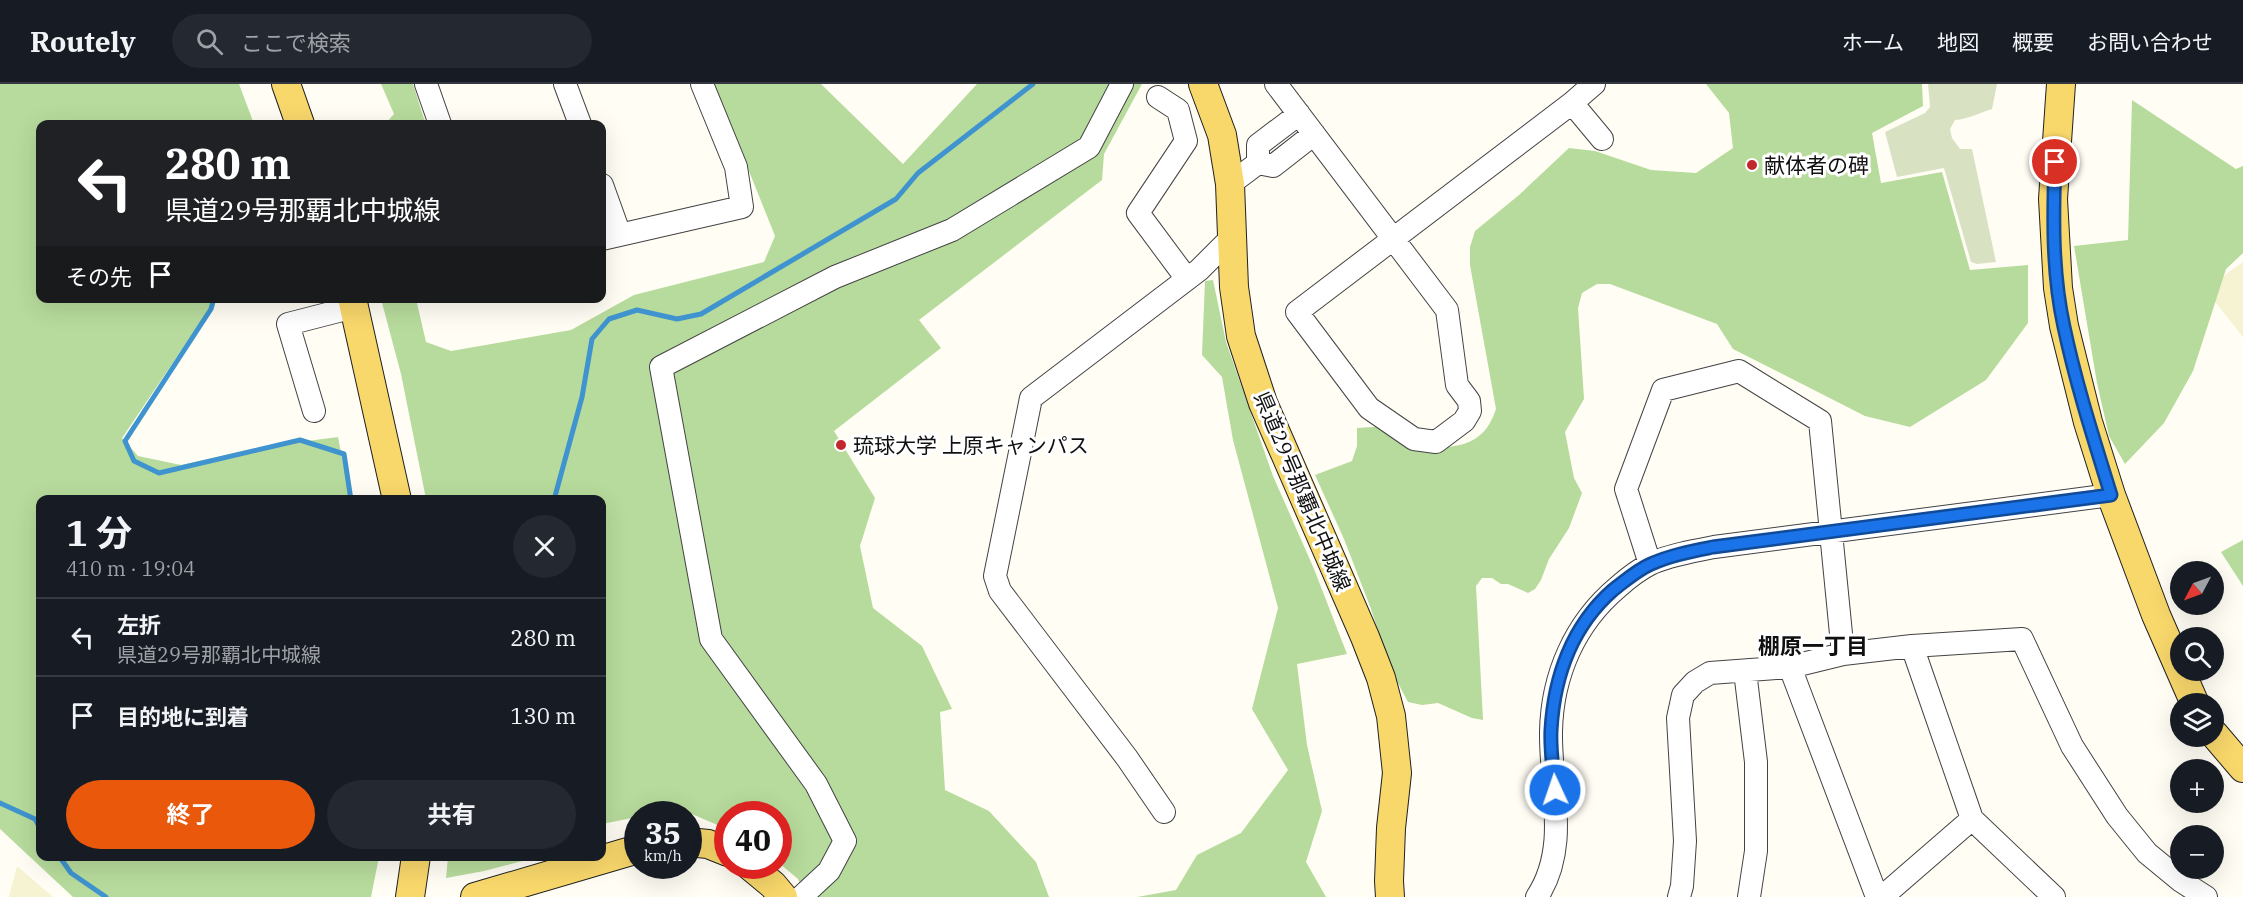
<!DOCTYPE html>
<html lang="ja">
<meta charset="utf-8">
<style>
:root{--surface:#171b24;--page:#242831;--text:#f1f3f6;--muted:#9ea1a6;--line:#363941;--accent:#ea580c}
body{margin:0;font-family:"IBM Plex Serif","Noto Sans JP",serif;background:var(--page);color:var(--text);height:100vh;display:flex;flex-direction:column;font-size:22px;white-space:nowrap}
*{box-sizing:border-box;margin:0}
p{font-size:20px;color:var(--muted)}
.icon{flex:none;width:33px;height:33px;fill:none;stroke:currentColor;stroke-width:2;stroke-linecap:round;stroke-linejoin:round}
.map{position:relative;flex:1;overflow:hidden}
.details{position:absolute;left:36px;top:411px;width:570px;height:366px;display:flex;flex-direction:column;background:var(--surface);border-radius:12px;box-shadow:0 6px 24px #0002}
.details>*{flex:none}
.guide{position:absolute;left:36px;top:36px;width:570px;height:183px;border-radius:12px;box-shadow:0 6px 24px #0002;background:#202124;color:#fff;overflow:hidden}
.needle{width:39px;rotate:229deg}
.fabs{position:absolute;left:2170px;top:477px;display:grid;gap:12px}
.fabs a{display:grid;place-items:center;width:54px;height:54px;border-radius:50%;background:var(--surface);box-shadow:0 6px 24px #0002;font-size:30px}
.speed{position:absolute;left:624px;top:717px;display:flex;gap:12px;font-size:30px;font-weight:700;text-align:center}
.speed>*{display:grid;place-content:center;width:78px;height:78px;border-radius:50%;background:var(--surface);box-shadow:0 6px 24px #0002;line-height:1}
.speed small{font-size:15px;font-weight:400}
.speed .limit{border:9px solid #d22;background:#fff;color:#111}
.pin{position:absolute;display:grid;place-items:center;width:51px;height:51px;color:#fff;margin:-26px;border:3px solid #fff;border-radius:50%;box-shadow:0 2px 6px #0007}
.me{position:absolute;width:66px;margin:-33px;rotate:357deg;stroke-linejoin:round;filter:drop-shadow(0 0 4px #0008)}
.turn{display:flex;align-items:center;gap:21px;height:126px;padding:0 30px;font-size:27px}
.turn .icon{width:78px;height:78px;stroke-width:2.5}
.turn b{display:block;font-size:42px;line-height:51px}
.then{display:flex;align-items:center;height:57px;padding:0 30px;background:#0003;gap:12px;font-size:22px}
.round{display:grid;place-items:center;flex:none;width:63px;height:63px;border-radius:32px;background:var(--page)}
.summary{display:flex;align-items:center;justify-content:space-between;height:102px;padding:0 30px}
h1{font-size:36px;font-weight:700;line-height:45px}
.primary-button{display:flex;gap:12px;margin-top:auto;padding:12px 30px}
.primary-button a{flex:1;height:69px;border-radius:36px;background:var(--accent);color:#fff;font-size:24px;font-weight:700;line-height:69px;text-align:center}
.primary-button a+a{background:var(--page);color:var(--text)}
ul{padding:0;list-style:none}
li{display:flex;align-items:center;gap:18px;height:78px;padding:0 30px;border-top:2px solid var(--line)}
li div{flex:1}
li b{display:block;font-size:22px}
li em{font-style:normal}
header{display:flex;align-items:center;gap:36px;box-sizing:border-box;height:84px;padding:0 30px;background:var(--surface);border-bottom:2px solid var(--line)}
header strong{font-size:28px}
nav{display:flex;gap:33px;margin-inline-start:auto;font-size:21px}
.search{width:420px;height:54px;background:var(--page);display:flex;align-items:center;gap:15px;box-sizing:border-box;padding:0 21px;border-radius:33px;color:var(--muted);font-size:22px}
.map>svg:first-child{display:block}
.farmland{fill:#f6f3d3}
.forest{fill:#b7db9c}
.cemetery{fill:#d8e2c3}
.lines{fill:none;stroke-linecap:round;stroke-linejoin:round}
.stream{stroke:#3f93ce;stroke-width:5}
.minor-casing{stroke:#434343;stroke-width:24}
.major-casing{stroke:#212121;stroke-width:30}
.minor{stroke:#fff;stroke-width:22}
.major{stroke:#f8d76b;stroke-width:28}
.route-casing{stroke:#114b97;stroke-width:15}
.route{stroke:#1a73e8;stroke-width:10}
.poi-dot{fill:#c2272d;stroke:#fff;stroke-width:2}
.labels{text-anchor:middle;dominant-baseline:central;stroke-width:6;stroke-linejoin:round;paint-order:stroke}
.poi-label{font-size:21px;fill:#101010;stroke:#fff;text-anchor:start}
.street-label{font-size:21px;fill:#101010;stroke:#fff}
.neighbourhood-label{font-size:22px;font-weight:bold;fill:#101010;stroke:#fff}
</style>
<header>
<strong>Routely</strong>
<div class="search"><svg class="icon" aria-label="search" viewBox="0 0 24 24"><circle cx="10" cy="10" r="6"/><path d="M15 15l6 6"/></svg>ここで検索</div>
<nav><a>ホーム</a><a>地図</a><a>概要</a><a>お問い合わせ</a></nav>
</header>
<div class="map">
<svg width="2243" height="813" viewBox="0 0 2243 813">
<rect width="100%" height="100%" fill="#fffdf4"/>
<path class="farmland" d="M2243 178V253L2205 205Z
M17 782 53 813H9Z"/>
<path class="forest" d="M0 0H239L254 40H40V214L216 215 122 354 138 372 181 381 269 362 338 353 350 415 40 416V772L379 773 371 813H73L0 745Z
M381 0H413L425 38 424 40H385L394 30Z
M714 0H821L903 80 977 0H1142L1104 70 1102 96 919 236 941 264 834 347 875 414 860 462 873 524 922 562 952 625 940 628 945 706 989 727 1036 778 1049 813H805L798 795 779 779 778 730H728L727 745 680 725 653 730H638L637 733 602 740V416L426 415 401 290 381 215H416L426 258 451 267 571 246 634 211 764 178 775 152Z
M1706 0H1922L1923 22 1872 49 1881 99 1942 88 1970 186 2028 181V239L1986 296 1910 343 1865 332 1733 265 1717 240 1610 200H1597L1582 209 1578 224 1584 315 1565 348 1574 394 1582 409 1569 444 1549 475 1541 496 1535 505 1528 509 1508 500H1501L1492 494H1482L1476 502 1483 636 1472 634 1438 619 1422 621 1408 618 1390 584 1371 525 1344 455 1315 391 1352 377 1357 362V344L1388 342 1417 366C1453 362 1483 366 1496 325L1470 181V163L1475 147 1519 111 1569 64 1595 67 1651 86 1696 89 1733 64 1729 29Z
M2132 16 2236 85 2243 82V169L2226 185 2193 287 2164 339 2125 380 2109 352 2097 299 2074 162 2128 156Z
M1213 196 1226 258 1273 392 1314 485 1347 570 1297 580 1307 661 1322 727 1306 778 1326 813H1137L1176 806 1197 771 1241 749 1288 686 1252 625 1278 524 1233 356 1222 293 1202 271 1205 197Z
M2243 456V502L2221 468Z
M448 773V772L538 773 484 787 446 794Z"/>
<path class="cemetery" d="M1928 0H1997L1992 25C1980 29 1967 35 1955 36L1950 45 1952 54 1960 65H1972L1996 178 1977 180 1971 178 1944 84 1897 93 1885 48 1925 29 1930 23Z"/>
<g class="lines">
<path class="stream" d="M214 214 211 225 125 357 134 377 159 389 300 356 344 370 351 416
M554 416 582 313 592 255 609 235 637 226 677 235 701 230 896 115 918 89 1033 0
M0 719 35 735 40 744
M59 772 71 789 106 813"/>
<defs>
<path id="minor" d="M426 0 440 40
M565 0 580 40
M1276 0 1447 226 1457 301 1469 317 1470 327 1464 337 1436 358 1414 355 1369 324 1297 228 1572 19
M1594 0 1572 19 1602 55
M1158 13 1178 26 1186 57 1138 129 1187 195
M1258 79 1273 82 1314 50
M1230 100 1258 79V61L1299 30
M602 101 620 151
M602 155 742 123 736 83 702 0
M314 327 288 240 354 223
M1650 480 1626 405 1663 306 1739 287 1820 337 1843 570
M1912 562 1972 735 2054 813
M1790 583 1877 813
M1745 587 1756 678V767L1749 813
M1164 728 1127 674 1000 507 995 492 1031 314 1199 186 1232 153
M801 813 829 787 845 757 816 700 711 555 661 283 835 193 952 146 1089 63 1122 0
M1537 813C1570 763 1550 703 1551 648 1552 591 1575 539 1618 503 1628 494 1640 485 1652 479 1671 471 1693 467 1714 463L2111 411
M1679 813 1682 802 1685 757 1678 634 1683 611 1695 598 1710 589 1790 583 1843 570 1912 562 2022 555 2072 662 2117 732 2147 769 2181 797 2206 813
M1882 813 1972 735"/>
<path id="major" d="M286 0 300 40
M1203 0 1222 51 1230 100 1234 203 1241 252 1263 319 1365 553 1381 594 1391 632 1397 689 1391 744 1389 797 1390 813
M2061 0 2053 115 2058 204 2064 242 2088 338 2111 411 2156 531 2195 620
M352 214 397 416
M2214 650 2243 684
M688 758 708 760 728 768
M750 782 773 801 783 813
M410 813 416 772
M475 813 638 765"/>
</defs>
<use href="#minor" class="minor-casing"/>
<use href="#major" class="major-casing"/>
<use href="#minor" class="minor"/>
<use href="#major" class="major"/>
</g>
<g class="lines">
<defs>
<path id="route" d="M1555 706C1553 686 1550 665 1551 646 1554 593 1572 542 1613 506 1625 497 1637 486 1651 480 1671 471 1693 467 1713 463L2111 411C2094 356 2076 300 2064 243 2052 189 2053 132 2055 78"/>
</defs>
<use href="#route" class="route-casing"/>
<use href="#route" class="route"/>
</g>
<g class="poi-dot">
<circle cx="1752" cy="81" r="6"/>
<circle cx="841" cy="361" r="6"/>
</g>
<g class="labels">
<g class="poi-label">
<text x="1764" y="81">献体者の碑</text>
<text x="853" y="361">琉球大学 上原キャンパス</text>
</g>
<g class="street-label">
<text transform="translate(1303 407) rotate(67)">県道29号那覇北中城線</text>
</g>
<g class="neighbourhood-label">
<text x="1813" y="561">棚原一丁目</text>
</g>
</g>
</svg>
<div class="fabs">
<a><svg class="needle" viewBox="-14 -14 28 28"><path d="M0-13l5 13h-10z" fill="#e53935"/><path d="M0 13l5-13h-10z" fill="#9ea1a6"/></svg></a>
<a><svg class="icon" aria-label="search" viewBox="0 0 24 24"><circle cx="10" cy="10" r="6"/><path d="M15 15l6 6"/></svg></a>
<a><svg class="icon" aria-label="layers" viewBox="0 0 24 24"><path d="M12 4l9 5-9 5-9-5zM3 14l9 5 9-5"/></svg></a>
<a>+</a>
<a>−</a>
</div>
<div class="speed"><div>35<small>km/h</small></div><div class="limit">40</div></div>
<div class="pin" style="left:2055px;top:78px;background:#d93025"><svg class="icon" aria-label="arrive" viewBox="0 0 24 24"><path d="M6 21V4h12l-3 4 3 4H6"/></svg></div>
<svg class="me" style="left:1555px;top:706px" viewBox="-20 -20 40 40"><circle r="17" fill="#1a73e8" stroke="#fff" stroke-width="3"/><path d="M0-11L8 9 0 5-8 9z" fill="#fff"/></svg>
<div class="guide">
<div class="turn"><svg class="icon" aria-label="left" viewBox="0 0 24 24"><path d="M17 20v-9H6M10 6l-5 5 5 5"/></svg><div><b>280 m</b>県道29号那覇北中城線</div></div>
<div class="then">その先<svg class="icon" aria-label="arrive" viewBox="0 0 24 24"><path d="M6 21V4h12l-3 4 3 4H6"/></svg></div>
</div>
<section class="details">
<div class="summary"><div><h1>1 分</h1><p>410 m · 19:04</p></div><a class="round"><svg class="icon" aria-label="close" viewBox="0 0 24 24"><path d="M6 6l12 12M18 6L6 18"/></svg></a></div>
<ul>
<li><svg class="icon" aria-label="left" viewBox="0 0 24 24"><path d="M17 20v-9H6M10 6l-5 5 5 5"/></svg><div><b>左折</b><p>県道29号那覇北中城線</p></div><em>280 m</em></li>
<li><svg class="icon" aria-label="arrive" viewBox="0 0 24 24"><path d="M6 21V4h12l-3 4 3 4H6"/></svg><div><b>目的地に到着</b></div><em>130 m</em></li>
</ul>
<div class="primary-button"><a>終了</a><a>共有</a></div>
</section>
</div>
